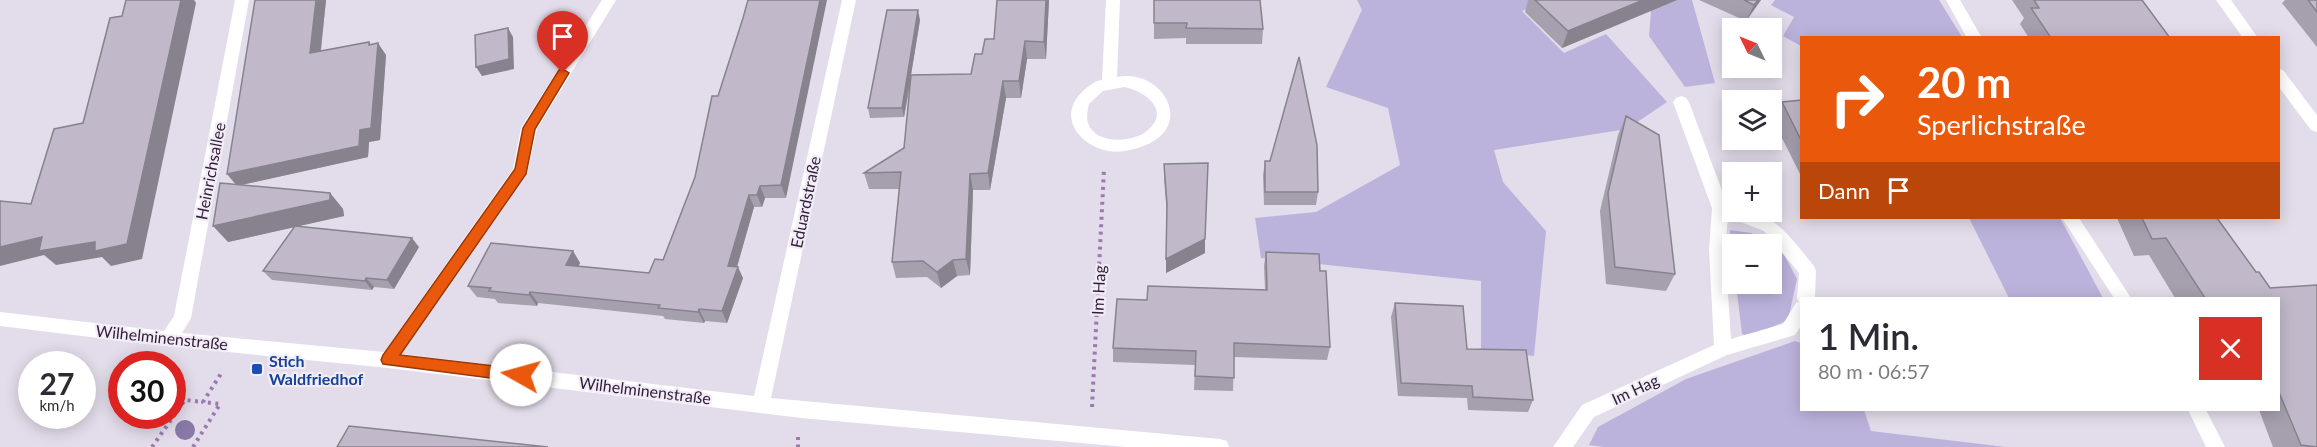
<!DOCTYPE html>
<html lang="de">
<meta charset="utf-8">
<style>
:root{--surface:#fff;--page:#f2f2f3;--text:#2b2b33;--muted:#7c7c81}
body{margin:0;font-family:Lato,sans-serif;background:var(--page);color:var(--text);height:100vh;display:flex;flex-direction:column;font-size:22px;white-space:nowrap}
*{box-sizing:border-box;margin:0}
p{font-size:20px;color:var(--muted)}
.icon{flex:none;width:33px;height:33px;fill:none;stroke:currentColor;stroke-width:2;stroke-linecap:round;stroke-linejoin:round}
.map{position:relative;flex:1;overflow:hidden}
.sheet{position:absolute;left:1800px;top:297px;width:480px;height:114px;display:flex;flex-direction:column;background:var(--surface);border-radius:0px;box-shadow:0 3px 15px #0003}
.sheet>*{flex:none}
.banner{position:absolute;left:1800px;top:36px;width:480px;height:183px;border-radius:0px;box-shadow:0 3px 15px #0003;background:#ea580c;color:#fff;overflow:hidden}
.needle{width:39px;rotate:313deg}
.tools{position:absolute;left:1722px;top:18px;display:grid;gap:12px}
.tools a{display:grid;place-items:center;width:60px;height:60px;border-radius:0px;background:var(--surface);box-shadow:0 3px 15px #0003;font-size:30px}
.speed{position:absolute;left:18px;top:351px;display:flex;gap:12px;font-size:30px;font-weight:700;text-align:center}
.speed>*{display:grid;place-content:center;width:78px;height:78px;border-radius:50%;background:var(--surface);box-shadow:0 3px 15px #0003;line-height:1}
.speed small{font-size:15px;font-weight:400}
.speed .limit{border:9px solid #d22;background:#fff;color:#111}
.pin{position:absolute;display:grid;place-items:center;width:51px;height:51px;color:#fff;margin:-62px -26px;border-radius:50% 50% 50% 0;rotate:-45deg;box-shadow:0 0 6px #0007}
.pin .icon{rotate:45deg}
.me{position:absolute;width:66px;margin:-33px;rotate:277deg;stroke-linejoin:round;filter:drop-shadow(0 0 4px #0008)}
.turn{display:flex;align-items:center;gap:21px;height:126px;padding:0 18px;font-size:27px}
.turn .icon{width:78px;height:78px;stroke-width:2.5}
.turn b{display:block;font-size:42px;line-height:51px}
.then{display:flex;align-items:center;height:57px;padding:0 18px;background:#0003;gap:12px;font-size:22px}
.round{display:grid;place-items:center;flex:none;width:63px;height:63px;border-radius:0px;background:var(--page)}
.head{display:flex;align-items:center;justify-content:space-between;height:102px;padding:0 18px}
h1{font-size:36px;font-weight:600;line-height:45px}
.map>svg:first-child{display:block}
.green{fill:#bcb3dc}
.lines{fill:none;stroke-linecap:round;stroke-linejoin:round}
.path{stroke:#9b7baf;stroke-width:4;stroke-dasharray:3 4.5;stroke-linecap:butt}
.minor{fill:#fff;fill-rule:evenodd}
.tree{fill:#8878a7}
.wall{fill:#a69fae}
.shaded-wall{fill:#87828d}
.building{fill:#c1b9ca;stroke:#87828d;stroke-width:1.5}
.route{fill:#ea580c;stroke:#983908;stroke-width:1.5}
.transit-dot{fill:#1a4fb4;stroke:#f1ecf6;stroke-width:2}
.labels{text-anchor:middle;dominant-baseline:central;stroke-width:4.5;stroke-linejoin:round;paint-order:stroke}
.street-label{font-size:16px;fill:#301e39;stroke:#f1ecf6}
.transit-label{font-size:16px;font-weight:bold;fill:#164399;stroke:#f1ecf6;text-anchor:start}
</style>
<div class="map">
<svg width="2317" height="447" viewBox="0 0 2317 447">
<rect width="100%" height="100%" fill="#e3dcea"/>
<path class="green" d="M1357 0H1546L1522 11 1564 53 1606 34 1667 102 1627 129 1494 150 1503 182 1546 231 1534 356 1481 352V281L1261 258 1255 218 1316 212 1400 165 1388 108 1326 87 1362 10Z
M1641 0H1692L1715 83 1685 87 1649 36 1651 12Z
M1775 0H1939L1962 37 1802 38 1801 46 1783 36 1794 17 1771 5Z
M1969 218H2060L2103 298H2009Z
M1730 230 1751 233 1780 247 1797 279 1788 320 1750 337 1742 334 1736 284H1772V244H1732V252Z
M1795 341 1801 343 1802 410H1864L1871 431 2006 447H1604L1589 445 1598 427 1686 379Z"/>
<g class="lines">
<path class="path" d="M1092 407 1104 169
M798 437V447
M152 447 185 400 203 402
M193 447 220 404 203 402 222 372"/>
<path class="minor" d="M235 0H249L191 318 182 333 384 352 513 169 521 128 602 0H616L537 129 527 174 402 354 754 396 842 0H856L771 398 1220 439 1227 441 1229 447H1126L801 418 388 368 147 344 0 326V312L164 331 174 316Z
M1106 0H1120L1117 77C1167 67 1203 138 1125 151 1090 157 1051 121 1083 91 1090 85 1094 81 1102 80ZM1124 87C1142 90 1170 108 1150 128 1137 143 1095 146 1088 123 1086 118 1088 109 1089 104L1103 91Z
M1946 0H1960L1982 38H1967Z
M2216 0H2231L2258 38H2243Z
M2278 69 2283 70 2317 115V132L2311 130 2278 86Z
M1681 96 1686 98 1689 102 1727 204 1732 206V212C1777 212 1788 235 1814 266L1816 271 1815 298H1802V324L1795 335 1727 355 1594 417 1573 447H1553L1582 405 1714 345 1709 250 1712 208 1673 102 1676 98ZM1728 217 1764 231 1799 273 1797 298 1799 302 1796 303 1783 324 1731 339 1725 250Z
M2062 218H2079L2131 298H2114Z
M2188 410H2206L2225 447H2206Z"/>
</g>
<circle class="tree" cx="185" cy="430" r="10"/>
<path class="wall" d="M255 0H326L321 51 371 45 386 55 380 140 369 142 368 157 240 185 330 193 343 209 344 216 298 226 419 247 394 289 374 287 372 290 272 280 263 271 294 227 228 242 237 185Z
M1049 0 1046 59H1027L1021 98H1006L990 190H973L970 275 957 276 941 288 927 277 896 278 892 262 899 189H869L864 173 904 148 910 86 904 117 870 118 868 108 920 20 911 75 971 74 982 54 994 39Z
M1154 0 1263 29 1262 44H1186V38L1154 39Z
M1528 0H1677L1562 48 1525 12Z
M1699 0H1761L1746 21Z
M2012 0H2142L2170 38H2029L2020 24 2024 18Z
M2285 0H2317V47L2282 3Z
M743 18 786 198H765L762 207H754L737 267 743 278 727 323 705 321 704 323 665 319 663 316 538 303 537 306 498 303 495 299 477 297 468 286 573 251 580 263 578 266 649 273 663 260 695 177 718 96Z
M1802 100V178L1772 118 1782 102Z
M1626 116 1675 274 1666 291 1606 284 1600 211 1618 135Z
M1265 161 1318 192 1316 205H1264L1263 175Z
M1164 164 1205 253 1166 273 1167 215 1164 179Z
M2117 218H2217L2256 272H2259L2270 288 2317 285V447H2273L2259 410H2278V298H2175L2149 255 2134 256Z
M1266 252 1320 271 1330 347 1327 360 1234 357 1233 391 1194 390 1195 365 1113 362V348L1147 300 1265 290 1264 266Z
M1395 303 1467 349 1533 400 1528 412 1468 410 1467 398 1398 396 1391 317Z"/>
<path class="shaded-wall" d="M181 0H194L196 3 142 259 111 266 102 257 56 265 44 255 0 266V247L42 237 95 242Z
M316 0H326L319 65 310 53Z
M820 0H827L786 198 781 185Z
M1046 0H1049L1046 59 1044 42Z
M1643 0H1677L1562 48 1568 31Z
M1758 0H1761L1746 21 1754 5Z
M918 10 920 20 904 117 902 108Z
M508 28 513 37 514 69 482 76 476 67Z
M1025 41 1027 59 1021 98 1019 81Z
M369 42 377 53 378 43 386 55 380 140 369 142 368 157 237 186 227 174 360 130Z
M1003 81 1006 98 990 190 988 173Z
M970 174 973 190 970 275 966 259Z
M760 186 765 198 762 207 757 195Z
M330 193 343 209 344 216 228 242 213 226Z
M749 195 754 207 734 277 728 266Z
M412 238 419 247 394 289 387 280Z
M1205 239V253L1166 273V259Z
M573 251 580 263 573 277 566 265Z
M953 260 957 276 941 288 937 272Z
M738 267 743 278 727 323 722 311Z
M366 278 374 287 372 290 365 281Z
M530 292 538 303 537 306 529 295Z
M699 309 705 321 704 323 698 312Z"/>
<path class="building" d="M126 0H181L127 244 95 251V242L39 251 42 237 0 247V201L31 204 54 129 83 123 110 18 122 16Z
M255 0H316L310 53 369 42V45L378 43 371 128 360 130 359 146 227 174Z
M748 0H820L781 185 760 186 757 195H749L728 266 738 267 722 311 699 309 698 312 658 308 660 305 530 292 529 295 489 291 491 288 468 286 491 243 573 251 566 265 649 273 655 259 663 260 695 177 712 96H718L743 18Z
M997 0H1046L1044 42 1025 41 1019 81H1003L988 173 970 174 966 259 953 260 937 272 923 261 892 262 901 172 864 173 904 148 911 75 971 74 975 54H982L985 39H994Z
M1154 0H1260L1263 29 1186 28 1187 23H1154Z
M1535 0H1643L1568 31Z
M1744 0H1758L1754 5Z
M2034 0H2142L2170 38H2051L2031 8H2039Z
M2308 0H2317V12Z
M887 10H918L902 108H868Z
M508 28 509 59 476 67 475 35Z
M1299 57 1317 145 1318 192H1265V161H1270Z
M1802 100V142L1782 102Z
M1626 116 1659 135 1675 274 1615 267 1608 193Z
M1208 163 1205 239 1166 259 1167 204 1164 164Z
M220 183 330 193V200L213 226Z
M2142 218H2217L2256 272H2259L2270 288 2317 285V447L2301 445 2278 390V298H2205L2166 238 2152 239Z
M295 226 412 238 387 280 366 278 365 281 263 271Z
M1266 252 1319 254 1320 271H1326L1330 347 1234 343V378L1195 376 1196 351 1113 348 1117 299 1147 300 1148 286 1267 290Z
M1395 303 1463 306 1467 349 1526 350 1533 400 1473 397 1472 386 1401 383Z
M349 426 548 447H337Z"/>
<path class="route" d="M563 69 569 73 535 129 526 174 400 355 521 369 526 371 528 375 526 380 521 382 383 364 381 360 383 355 515 169 523 128 559 70Z"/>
<rect class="transit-dot" x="251" y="363" width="12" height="12" rx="3"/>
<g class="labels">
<g class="street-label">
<text transform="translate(210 171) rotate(-79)">Heinrichsallee</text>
<text transform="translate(805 202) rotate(-78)">Eduardstraße</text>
<text transform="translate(1098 290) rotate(-87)">Im Hag</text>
<text transform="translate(162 337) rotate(6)">Wilhelminenstraße</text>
<text transform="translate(1635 389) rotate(-25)">Im Hag</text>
<text transform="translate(645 390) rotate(7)">Wilhelminenstraße</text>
</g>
<g class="transit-label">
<text x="269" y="360">Stich<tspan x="269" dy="18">Waldfriedhof</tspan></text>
</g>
</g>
</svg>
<div class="tools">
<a><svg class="needle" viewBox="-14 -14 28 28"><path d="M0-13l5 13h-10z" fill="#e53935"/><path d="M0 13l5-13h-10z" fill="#7c7c81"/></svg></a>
<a><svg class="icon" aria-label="layers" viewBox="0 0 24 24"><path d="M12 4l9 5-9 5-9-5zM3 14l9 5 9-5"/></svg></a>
<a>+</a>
<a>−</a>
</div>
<div class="speed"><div>27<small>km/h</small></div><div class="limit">30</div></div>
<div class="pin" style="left:563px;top:73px;background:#d93025"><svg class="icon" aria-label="arrive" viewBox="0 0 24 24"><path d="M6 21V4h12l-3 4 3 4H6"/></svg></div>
<svg class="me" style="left:521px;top:375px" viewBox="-20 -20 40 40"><circle r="19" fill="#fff"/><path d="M0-13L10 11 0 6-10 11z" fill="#ea580c"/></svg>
<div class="banner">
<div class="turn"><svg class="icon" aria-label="right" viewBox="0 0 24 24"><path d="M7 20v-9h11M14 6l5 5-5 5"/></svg><div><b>20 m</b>Sperlichstraße</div></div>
<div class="then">Dann<svg class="icon" aria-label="arrive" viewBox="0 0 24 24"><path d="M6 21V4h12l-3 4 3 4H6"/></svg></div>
</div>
<section class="sheet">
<div class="head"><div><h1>1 Min.</h1><p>80 m · 06:57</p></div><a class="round" style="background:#d93025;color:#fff"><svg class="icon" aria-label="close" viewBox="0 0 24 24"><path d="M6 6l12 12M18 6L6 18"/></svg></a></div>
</section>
</div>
